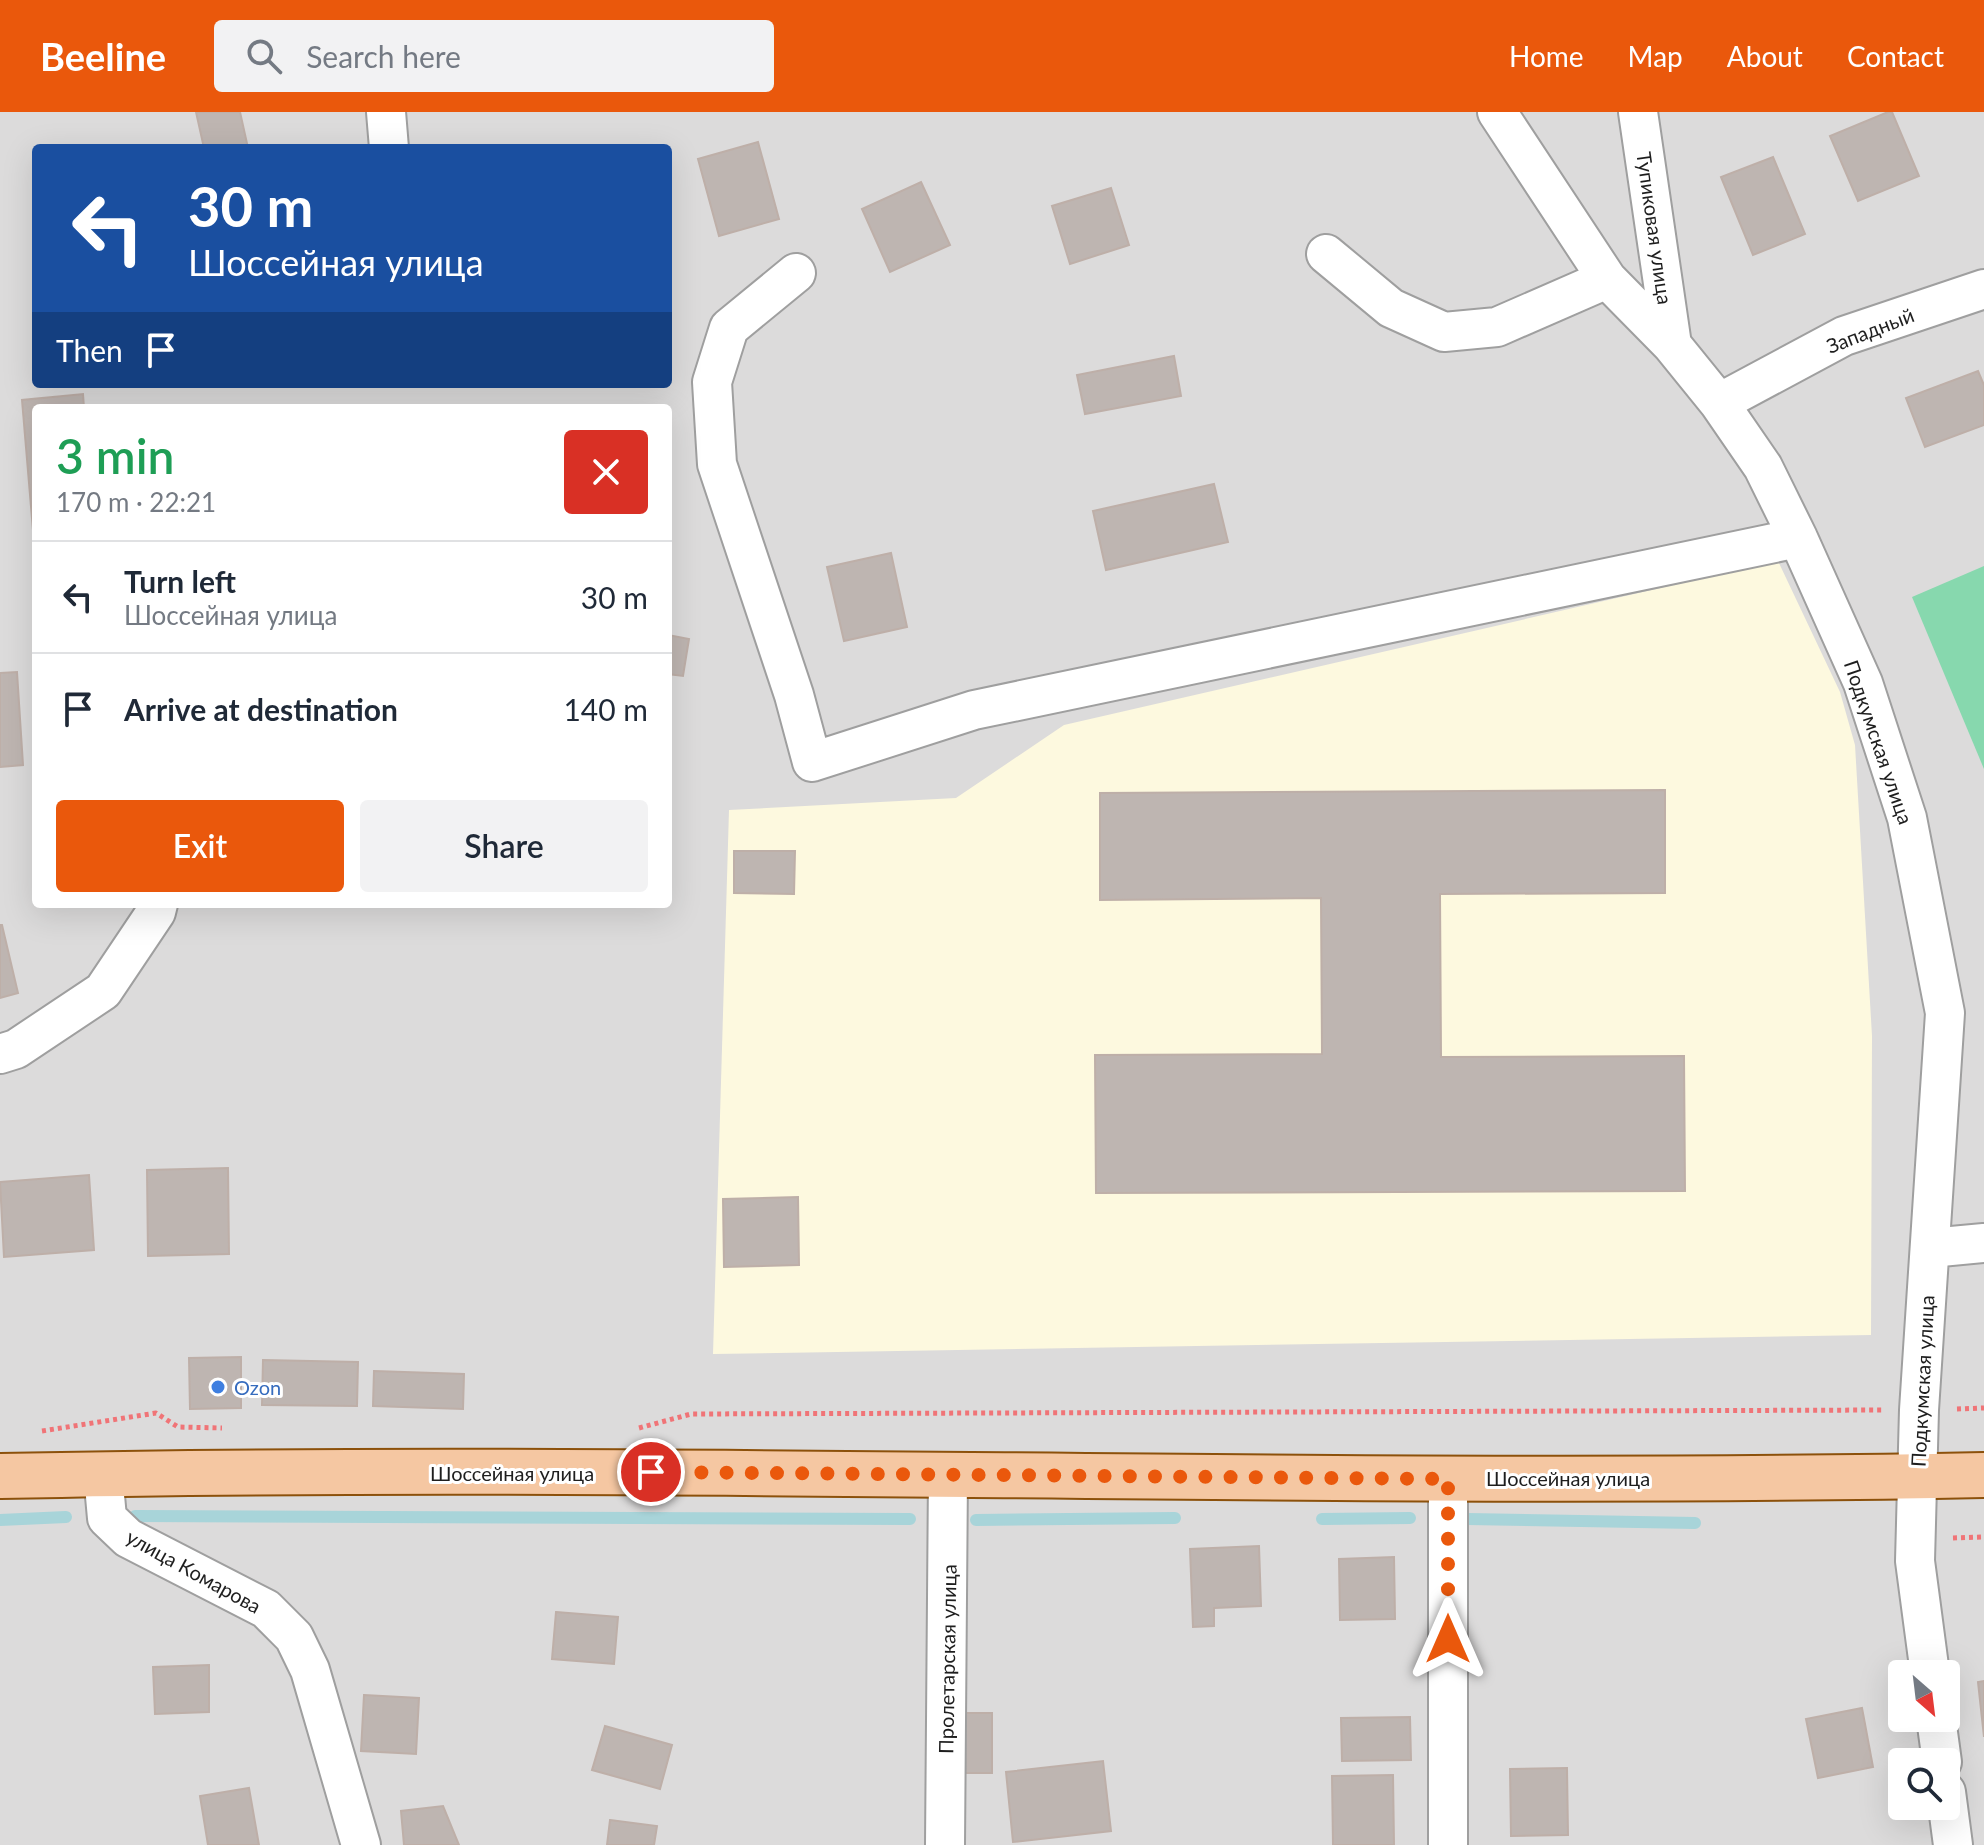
<!DOCTYPE html>
<meta charset="utf-8">
<style>
:root{--surface:#fff;--page:#f2f2f3;--text:#1f2937;--muted:#747a83;--line:#e0e1e3;--accent:#ea580c}
body{margin:0;font-family:Lato,sans-serif;background:var(--page);color:var(--text);height:100vh;display:flex;flex-direction:column;font-size:30px;white-space:nowrap}
*{box-sizing:border-box;margin:0}
p{font-size:26px;color:var(--muted)}
.icon{flex:none;width:44px;height:44px;fill:none;stroke:currentColor;stroke-width:2;stroke-linecap:round;stroke-linejoin:round}
.map{position:relative;flex:1;overflow:hidden}
.sheet{position:absolute;left:32px;top:292px;width:640px;height:504px;display:flex;flex-direction:column;background:var(--surface);border-radius:8px;box-shadow:0 8px 32px #0002}
.sheet>*{flex:none}
.banner{position:absolute;left:32px;top:32px;width:640px;height:244px;border-radius:8px;box-shadow:0 8px 32px #0002;background:#1a4fa0;color:#fff;overflow:hidden}
.needle{width:52px;rotate:152deg}
.controls{position:absolute;left:1888px;top:1548px;display:grid;gap:16px}
.controls a{display:grid;place-items:center;width:72px;height:72px;border-radius:8px;background:var(--surface);box-shadow:0 8px 32px #0002;font-size:40px}
.pin{position:absolute;display:grid;place-items:center;width:68px;height:68px;color:#fff;margin:-34px;border:4px solid #fff;border-radius:50%;box-shadow:0 2px 8px #0007}
.me{position:absolute;width:88px;margin:-44px;rotate:0deg;stroke-linejoin:round;filter:drop-shadow(0 0 6px #0008)}
.turn{display:flex;align-items:center;gap:28px;height:168px;padding:0 24px;font-size:36px}
.turn .icon{width:104px;height:104px;stroke-width:2.5}
.turn b{display:block;font-size:56px;line-height:68px}
.then{display:flex;align-items:center;height:76px;padding:0 24px;background:#0003;gap:16px;font-size:30px}
.round{display:grid;place-items:center;flex:none;width:84px;height:84px;border-radius:8px;background:var(--page)}
.summary{display:flex;align-items:center;justify-content:space-between;height:136px;padding:0 24px}
h1{font-size:48px;font-weight:600;line-height:60px;color:#1e9e55}
.button{display:flex;gap:16px;margin-top:auto;padding:16px 24px}
.button a{flex:1;height:92px;border-radius:8px;background:var(--accent);color:#fff;font-size:32px;font-weight:600;line-height:92px;text-align:center}
.button a+a{background:var(--page);color:var(--text)}
ul{padding:0;list-style:none}
li{display:flex;align-items:center;gap:24px;height:112px;padding:0 24px;border-top:2px solid var(--line)}
li div{flex:1}
li b{display:block;font-size:30px}
li em{font-style:normal}
header{display:flex;align-items:center;gap:48px;box-sizing:border-box;height:112px;padding:0 40px;background:var(--accent);color:#fff}
header strong{font-size:38px}
nav{display:flex;gap:44px;margin-inline-start:auto;font-size:28px}
.search{width:560px;height:72px;background:var(--page);display:flex;align-items:center;gap:20px;box-sizing:border-box;padding:0 28px;border-radius:8px;color:var(--muted);font-size:30px}
.map>svg:first-child{display:block}
.residential{fill:#dcdbdb;fill-rule:evenodd}
.education{fill:#fdf9df}
.pitch{fill:#87d8ae}
.lines{fill:none;stroke-linecap:round;stroke-linejoin:round}
.stream{stroke:#a8d4d9;stroke-width:12}
.building{fill:#beb5b1;stroke:#beafa8;stroke-width:2}
.minor-casing{stroke:#9f9f9f;stroke-width:42}
.major-casing{stroke:#8c510b;stroke-width:48}
.path{stroke:#f07477;stroke-width:5;stroke-dasharray:4 4;stroke-linecap:butt}
.minor{stroke:#fff;stroke-width:38}
.major{stroke:#f5c7a2;stroke-width:44}
.route{stroke:#ea580c;stroke-width:14;stroke-dasharray:0 25.2}
.shop-dot{fill:#3f7fe0;stroke:#fff;stroke-width:3}
.labels{text-anchor:middle;dominant-baseline:central;stroke-width:6;stroke-linejoin:round;paint-order:stroke}
.street-label{font-size:20px;fill:#1e1e1e;stroke:#fff}
.shop-label{font-size:20px;fill:#366cbe;stroke:#fff;text-anchor:start}
</style>
<header>
<strong>Beeline</strong>
<div class="search"><svg class="icon" aria-label="search" viewBox="0 0 24 24"><circle cx="10" cy="10" r="6"/><path d="M15 15l6 6"/></svg>Search here</div>
<nav><a>Home</a><a>Map</a><a>About</a><a>Contact</a></nav>
</header>
<div class="map">
<svg width="1984" height="1733" viewBox="0 0 1984 1733">
<rect width="100%" height="100%" fill="#eee9e4"/>
<path class="residential" d="M0 0H1984V1733H0ZM36 36H668V272H36ZM36 296H668V792H36ZM1902 1562H1946V1606H1902ZM1902 1650H1946V1694H1902Z"/>
<path class="education" d="M1778 449 1840 580 1855 633 1872 924 1871 1223 713 1242 729 698 956 686 1064 613Z"/>
<path class="pitch" d="M1984 454V657L1912 485Z"/>
<g class="lines">
<path class="stream" d="M135 1404 910 1407
M1322 1407 1410 1406
M1467 1407 1695 1411
M0 1408 66 1405
M976 1408 1175 1406"/>
</g>
<path class="building" d="M196 0H240L248 36H204Z
M1888 0H1892L1919 64 1858 89 1830 24Z
M758 30 779 107 719 124 698 47Z
M1773 45 1805 122 1753 143 1721 65Z
M921 70 950 133 890 160 862 97Z
M1111 76 1129 133 1070 152 1052 94Z
M1174 244 1181 284 1085 302 1077 263Z
M1978 259 1984 273V313L1925 335 1906 286Z
M83 282 84 296H36V430H34L22 288Z
M1214 372 1228 430 1106 458 1093 399Z
M891 441 907 515 844 529 827 455Z
M668 523 689 527 683 564 668 562Z
M17 560 23 653 0 655V561Z
M1665 678V781L1440 782 1441 945 1684 944 1685 1079 1096 1081 1095 943 1322 942 1321 786 1100 788V681Z
M734 739H795L794 782 734 781Z
M0 813H2L18 881 0 886Z
M228 1056 229 1142 148 1144 147 1058Z
M89 1063 94 1138 4 1145 0 1070Z
M798 1085 799 1153 724 1155 723 1087Z
M241 1245V1296L190 1297 189 1246Z
M263 1248 358 1250 357 1294 262 1293Z
M374 1259 464 1262 463 1297 373 1294Z
M1259 1434 1261 1494 1214 1496V1514L1193 1515 1190 1437Z
M1394 1445 1395 1507 1340 1508 1339 1447Z
M556 1500 618 1505 614 1552 552 1547Z
M209 1553V1600L155 1602 153 1555Z
M1984 1569V1625L1978 1570Z
M364 1583 419 1586 416 1642 361 1639Z
M1862 1596 1873 1655 1818 1666 1806 1607Z
M963 1601H992V1661H964Z
M1410 1605 1411 1648 1342 1649 1341 1606Z
M605 1614 672 1633 660 1677 592 1658Z
M1103 1649 1111 1719 1013 1730 1006 1660Z
M1567 1656 1568 1723 1511 1724 1510 1657Z
M1393 1663 1394 1733H1333L1332 1664Z
M249 1676 259 1733H208L200 1684Z
M443 1694 459 1733H404L401 1699Z
M610 1708 657 1714 654 1733H607Z"/>
<g class="lines">
<defs>
<path id="minor" d="M386 0 389 36
M1497 0 1607 167 1672 233 1719 291 1763 355 1798 426 1863 571 1907 706 1945 901 1919 1298 1915 1449 1930 1562
M1638 0 1672 233
M1326 142 1391 196 1444 220 1497 215 1607 167
M796 161 729 216 712 270 717 352 794 583 812 650 974 598 1798 426
M1719 291 1844 224 1984 177
M0 942 16 937 103 879 156 800 158 792
M1930 1136 1984 1131
M103 1362 107 1406 128 1426 266 1497 294 1525 310 1558 361 1733
M1448 1367V1733
M1936 1606 1942 1650
M1946 1680 1953 1733
M945 1733 948 1362"/>
<path id="major" d="M0 1364C661 1350 1323 1376 1984 1363"/>
</defs>
<use href="#minor" class="minor-casing"/>
<use href="#major" class="major-casing"/>
<path class="path" d="M1957 1297 1984 1296
M639 1316 691 1302 1883 1298
M42 1319 156 1301 178 1315 222 1316
M1953 1426 1984 1425"/>
<use href="#minor" class="minor"/>
<use href="#major" class="major"/>
</g>
<g class="lines">
<path class="route" d="M651 1360 1448 1367V1527"/>
</g>
<circle class="shop-dot" cx="218" cy="1275" r="8"/>
<g class="labels">
<g class="street-label">
<text transform="translate(1655 116) rotate(82)">Тупиковая улица</text>
<text transform="translate(1870 218) rotate(-21)">Западный</text>
<text transform="translate(1879 630) rotate(71)">Подкумская улица</text>
<text transform="translate(1922 1269) rotate(-87)">Подкумская улица</text>
<text x="512" y="1361">Шоссейная улица</text>
<text x="1568" y="1366">Шоссейная улица</text>
<text transform="translate(194 1459) rotate(29)">улица Комарова</text>
<text transform="translate(947 1547) rotate(-89)">Пролетарская улица</text>
</g>
<g class="shop-label">
<text x="234" y="1275">Ozon</text>
</g>
</g>
</svg>
<div class="controls">
<a><svg class="needle" viewBox="-14 -14 28 28"><path d="M0-13l5 13h-10z" fill="#e53935"/><path d="M0 13l5-13h-10z" fill="#747a83"/></svg></a>
<a><svg class="icon" aria-label="search" viewBox="0 0 24 24"><circle cx="10" cy="10" r="6"/><path d="M15 15l6 6"/></svg></a>
</div>
<div class="pin" style="left:651px;top:1360px;background:#d93025"><svg class="icon" aria-label="arrive" viewBox="0 0 24 24"><path d="M6 21V4h12l-3 4 3 4H6"/></svg></div>
<svg class="me" style="left:1448px;top:1527px" viewBox="-20 -20 40 40"><path d="M0-17L14 15 0 8-14 15z" fill="#ea580c" stroke="#fff" stroke-width="4"/></svg>
<div class="banner">
<div class="turn"><svg class="icon" aria-label="left" viewBox="0 0 24 24"><path d="M17 20v-9H6M10 6l-5 5 5 5"/></svg><div><b>30 m</b>Шоссейная улица</div></div>
<div class="then">Then<svg class="icon" aria-label="arrive" viewBox="0 0 24 24"><path d="M6 21V4h12l-3 4 3 4H6"/></svg></div>
</div>
<section class="sheet">
<div class="summary"><div><h1>3 min</h1><p>170 m · 22:21</p></div><a class="round" style="background:#d93025;color:#fff"><svg class="icon" aria-label="close" viewBox="0 0 24 24"><path d="M6 6l12 12M18 6L6 18"/></svg></a></div>
<ul>
<li><svg class="icon" aria-label="left" viewBox="0 0 24 24"><path d="M17 20v-9H6M10 6l-5 5 5 5"/></svg><div><b>Turn left</b><p>Шоссейная улица</p></div><em>30 m</em></li>
<li><svg class="icon" aria-label="arrive" viewBox="0 0 24 24"><path d="M6 21V4h12l-3 4 3 4H6"/></svg><div><b>Arrive at destination</b></div><em>140 m</em></li>
</ul>
<div class="button"><a>Exit</a><a>Share</a></div>
</section>
</div>
